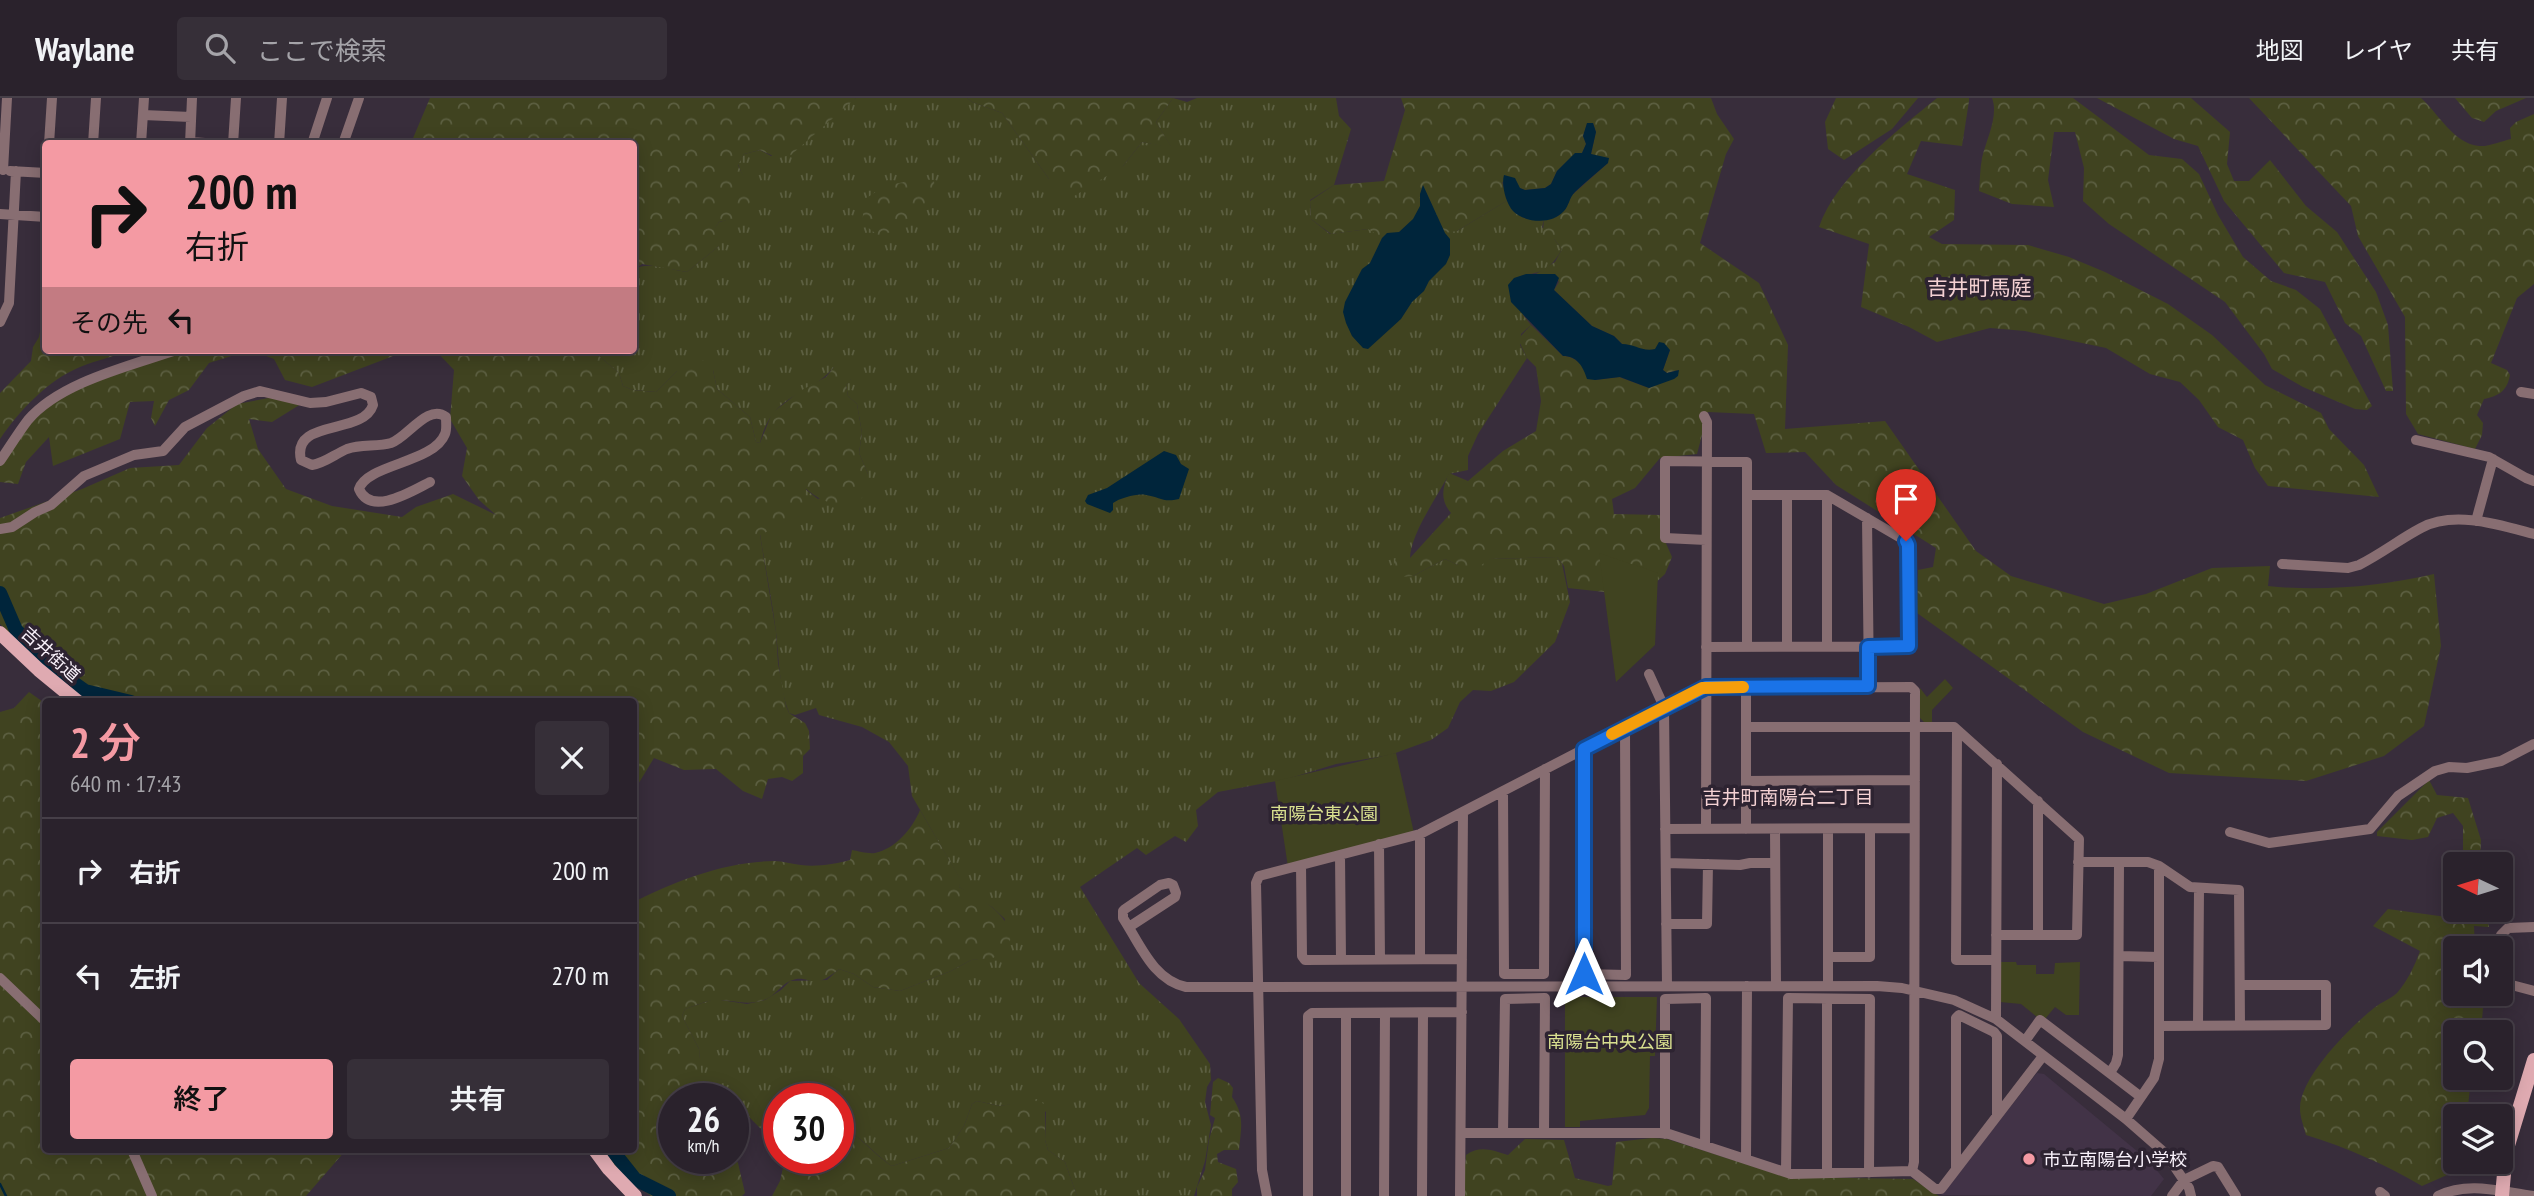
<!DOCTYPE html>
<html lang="ja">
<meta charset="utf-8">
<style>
:root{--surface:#2a222c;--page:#362f38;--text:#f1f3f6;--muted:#a5a4a9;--line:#463f48;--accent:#f49aa3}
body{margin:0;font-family:"PT Sans Narrow","Noto Sans JP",sans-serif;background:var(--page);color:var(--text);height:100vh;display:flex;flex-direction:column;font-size:26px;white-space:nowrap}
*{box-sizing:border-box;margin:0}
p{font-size:23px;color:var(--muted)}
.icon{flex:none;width:38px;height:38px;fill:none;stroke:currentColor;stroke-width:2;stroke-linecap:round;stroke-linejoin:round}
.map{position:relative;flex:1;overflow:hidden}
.drawer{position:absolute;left:42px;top:600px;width:595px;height:455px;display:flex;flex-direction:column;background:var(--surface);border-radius:7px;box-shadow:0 4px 18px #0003,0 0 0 2px var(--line)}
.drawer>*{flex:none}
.guide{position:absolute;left:42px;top:42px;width:595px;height:214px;border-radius:7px;box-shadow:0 4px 18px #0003,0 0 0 2px var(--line);background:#f49aa3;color:#111;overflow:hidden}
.needle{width:46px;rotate:274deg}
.fabs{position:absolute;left:2443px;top:754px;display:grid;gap:14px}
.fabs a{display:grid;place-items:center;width:70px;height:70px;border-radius:7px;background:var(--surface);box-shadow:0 4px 18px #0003,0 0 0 2px var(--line);font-size:35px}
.speed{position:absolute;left:658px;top:985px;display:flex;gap:14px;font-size:35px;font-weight:700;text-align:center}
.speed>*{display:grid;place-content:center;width:91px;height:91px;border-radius:50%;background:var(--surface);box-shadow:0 4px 18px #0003,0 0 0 2px var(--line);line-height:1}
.speed small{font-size:18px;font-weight:400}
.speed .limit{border:10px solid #d22;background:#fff;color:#111}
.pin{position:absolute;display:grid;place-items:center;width:60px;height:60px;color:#fff;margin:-72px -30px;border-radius:50% 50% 50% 0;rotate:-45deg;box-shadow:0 0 7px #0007}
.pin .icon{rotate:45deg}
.me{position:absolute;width:77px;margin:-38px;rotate:0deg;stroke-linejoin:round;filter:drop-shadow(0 0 5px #0008)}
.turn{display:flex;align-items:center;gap:24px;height:147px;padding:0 28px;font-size:32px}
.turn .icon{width:91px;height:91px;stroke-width:2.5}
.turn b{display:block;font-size:49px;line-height:60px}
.then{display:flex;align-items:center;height:66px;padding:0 28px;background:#0003;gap:14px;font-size:26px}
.round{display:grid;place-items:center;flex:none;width:74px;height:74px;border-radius:7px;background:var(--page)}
.head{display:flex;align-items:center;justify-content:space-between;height:119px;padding:0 28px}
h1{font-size:42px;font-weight:600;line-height:52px;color:var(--accent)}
.action{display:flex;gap:14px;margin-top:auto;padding:14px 28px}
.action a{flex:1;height:80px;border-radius:7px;background:var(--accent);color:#111;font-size:28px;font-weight:600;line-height:80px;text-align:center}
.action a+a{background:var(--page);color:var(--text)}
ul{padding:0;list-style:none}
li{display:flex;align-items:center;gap:21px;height:105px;padding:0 28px;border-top:2px solid var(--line)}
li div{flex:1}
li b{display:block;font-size:26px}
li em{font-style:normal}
header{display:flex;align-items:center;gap:42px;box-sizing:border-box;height:98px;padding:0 35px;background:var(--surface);border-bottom:2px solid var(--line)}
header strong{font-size:33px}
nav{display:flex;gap:38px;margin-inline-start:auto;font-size:24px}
.search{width:490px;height:63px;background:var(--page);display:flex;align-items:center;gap:18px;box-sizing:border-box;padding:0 24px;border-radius:7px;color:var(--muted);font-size:26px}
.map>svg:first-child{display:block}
.built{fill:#423347}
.grass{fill:url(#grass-tufts)}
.forest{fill:url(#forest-crowns)}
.green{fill:#404320}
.water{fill:#00253b}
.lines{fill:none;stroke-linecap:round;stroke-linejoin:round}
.stream{stroke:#00253b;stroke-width:2.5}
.river{stroke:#00253b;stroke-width:14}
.minor{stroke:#886e72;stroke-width:10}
.major{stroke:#dfaab1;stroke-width:14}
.route-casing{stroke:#114b97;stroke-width:18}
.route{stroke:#1a73e8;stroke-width:12}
.slow{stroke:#f59e0b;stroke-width:12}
.poi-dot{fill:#f49aa3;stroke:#2d2331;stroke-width:2.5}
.labels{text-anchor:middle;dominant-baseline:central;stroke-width:7;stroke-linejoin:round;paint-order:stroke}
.street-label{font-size:18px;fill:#f9f2fb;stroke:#2d2331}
.park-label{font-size:18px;fill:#d9e08f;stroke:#2d2331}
.poi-label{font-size:18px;fill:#f9f2fb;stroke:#2d2331;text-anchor:start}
.neighbourhood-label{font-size:19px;fill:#f4d1d3;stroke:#2d2331}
.quarter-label{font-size:21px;fill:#f4d1d3;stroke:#2d2331}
</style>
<header>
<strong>Waylane</strong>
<div class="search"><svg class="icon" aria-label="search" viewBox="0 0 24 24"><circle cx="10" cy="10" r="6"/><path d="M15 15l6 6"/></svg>ここで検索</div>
<nav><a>地図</a><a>レイヤ</a><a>共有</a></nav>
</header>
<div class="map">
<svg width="2534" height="1098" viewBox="0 0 2534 1098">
<defs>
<pattern id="grass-tufts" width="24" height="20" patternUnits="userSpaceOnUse" patternTransform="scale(1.75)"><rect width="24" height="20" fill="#404320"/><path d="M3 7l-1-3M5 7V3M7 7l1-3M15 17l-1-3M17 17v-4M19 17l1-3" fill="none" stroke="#5c5f41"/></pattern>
<pattern id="forest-crowns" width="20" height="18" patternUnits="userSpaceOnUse" patternTransform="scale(1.75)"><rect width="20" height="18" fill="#404320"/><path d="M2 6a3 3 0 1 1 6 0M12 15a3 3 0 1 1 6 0" fill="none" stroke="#5c5f41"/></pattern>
</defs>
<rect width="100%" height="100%" fill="#382d3b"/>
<path class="built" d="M2037 975 2044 976 2149 1063 2164 1081 2151 1098 1941 1097Z"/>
<path class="grass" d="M856 0H967L972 4 1002 15 1049 81 1123 68 1142 44 1171 49 1156 24 1173 0 1187 4 1197 0H1336L1339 18 1351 31 1334 87 1310 102 1311 121 1330 136 1368 131 1420 96 1457 133 1508 102C1514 118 1528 124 1544 122L1542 129 1550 141H1554L1562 151C1554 166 1544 176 1526 176L1523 217 1531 227 1521 236 1520 247 1527 260 1478 336 1468 358V372L1449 376C1438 398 1410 436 1410 461 1409 466 1412 473 1413 478L1445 461 1458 467 1490 461 1557 459 1562 466 1570 504 1555 544 1514 584 1491 593 1473 592 1460 604 1448 630 1431 642 1390 657 1336 666 1287 681 1218 694 1196 712 1198 728 1186 744 1175 738 1146 757 1137 750 1080 789 1139 885 1179 921 1210 966 1211 982 1207 989 1205 1004 1211 1027 1205 1063 1194 1098H1077L1065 1064 1048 1052 1045 1042 1046 1014 1032 1003 1000 1008 977 1003 972 1006 964 1028 949 1050 892 1068C876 1058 854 1031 838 1028V1001H779V1018H748L733 1021V1001H704L702 995 699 951 682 918 685 911 714 901 747 906 765 902 781 892 790 883 827 882 839 871 854 876 873 889 900 893 951 873 971 862 993 859 1005 821 992 809 959 789 960 781 912 698 908 668 889 644 862 629 819 617 816 610 795 617 789 615C779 589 779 561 776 534 772 501 765 469 760 436L799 418 805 391 818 401 868 376 859 355 862 335 857 306 848 298 846 287 851 282 834 269C807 301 773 293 760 345L756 344 750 319 717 291 713 272 677 273 656 294 633 292 623 288 619 275 599 258V252H634L635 171C647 163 672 172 687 174L719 148 714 131 719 124C760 114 751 100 738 66L744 56 760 52 771 58Z"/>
<path class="forest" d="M430 0H856L791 57 778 60 760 52 744 56 738 67 744 80 752 81C754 91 751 111 741 117 735 121 726 122 719 124L715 130 719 138V148L687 174 642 166 635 171 636 185 634 196V46L411 45Z
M967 0H1173L1156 24 1172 50 1142 44 1123 68 1071 100 1049 81 1002 15 972 4Z
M1401 0H1711L1717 16 1734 41 1726 56 1700 145 1759 185 1788 247 1785 331 1885 323 1976 453 2011 478 2104 506 2146 496 2212 470 2270 468 2268 488C2323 494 2380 488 2434 476L2441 548 2424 628 2384 658 2306 683 2169 675 2083 634 1917 515 1918 472 1933 469 1936 450 1836 387 1805 354 1766 355 1754 316 1708 314 1697 356 1660 360 1635 390 1612 401 1614 416 1661 417 1665 443 1672 459 1665 476 1641 498 1568 490 1564 468 1557 459 1490 461 1476 471 1458 467 1445 461 1413 478 1399 479 1393 469 1397 458 1410 460 1451 415C1440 402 1442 390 1449 375L1468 383 1503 353 1536 333 1541 303 1536 269 1527 260 1518 241 1531 227 1563 258C1577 258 1586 272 1595 282L1619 279 1649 290 1678 272 1667 275 1663 272 1670 252 1646 253 1622 246 1614 238 1592 228 1554 192 1559 184 1555 176H1536L1555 164 1562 151 1554 141H1542L1544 122 1558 118 1568 106 1571 98 1608 65 1591 56 1596 34 1593 25 1587 26 1583 38 1586 46 1582 55 1575 56 1557 73 1551 86 1545 90 1525 92 1502 84 1508 102 1457 133 1445 135 1423 88C1417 104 1419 126 1399 134 1391 137 1389 134 1382 140L1368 131 1331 136 1311 121 1310 103 1334 87 1384 83 1405 12Z
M1836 0H1918L1892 31 1844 62 1828 51 1825 24Z
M1937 0H1969V3L1962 48 1921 43 1907 76 1955 92 1954 122 1929 139 1942 146 2028 147 2069 159 2105 174 2168 206 2212 237 2265 287 2321 315 2329 331 2364 367 2379 399 2268 388 2255 370 2243 342 2218 329 2199 302 2180 284 2150 276 2106 250 2025 233 1990 230 1937 244 1909 229 1861 209 1869 146 1819 129C1836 79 1897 33 1937 0Z
M1992 0H2073L2149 57 2182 61 2199 76 2218 117 2243 159 2271 183 2296 192 2320 211 2372 308 2367 312 2355 311 2303 289 2272 271 2264 256 2225 204 2109 126 2083 103 2084 70 2075 34H2054L2048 82 2054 109 2012 106 1979 93C1980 82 1980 70 1982 60 1986 42 1999 18 1992 0Z
M2097 0H2191L2230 34 2227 66 2234 83H2249L2270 62 2306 108 2337 134 2376 194 2388 227 2393 293H2386L2361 238 2345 225 2325 184 2284 175 2224 103 2198 48 2174 41Z
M2249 0H2421C2438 15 2454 46 2479 48 2488 49 2502 43 2511 41L2510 30 2516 24 2534 16V186L2517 200 2491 265 2507 272 2510 277C2507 293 2499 298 2484 301L2477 317 2483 325 2482 337 2475 351 2418 336 2406 316 2405 219 2358 138 2351 108Z
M2455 0H2526L2496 13 2484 24 2472 20Z
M918 81 934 82 935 99 902 130 879 138 862 125 865 101 885 88Z
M45 222 46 252H132C115 258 97 262 80 269 48 282 19 313 0 341V295L31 263 33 249 39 239 42 223Z
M174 252H409L312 289 285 282 274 261 251 252 209 265 189 292 169 302 155 328 151 320 154 303 130 304 120 341 53 368 49 339 26 364 18 386 0 384V366L21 334 64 294Z
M435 252H599V258L619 275 623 288 633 292 656 294 677 273 682 259 691 258 709 265 713 272 717 291 750 319 756 344 760 345 772 315 800 293 826 279 834 269 842 265 849 269 851 283 846 287 848 298 857 306 862 335 859 355 868 376 862 400C840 410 824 406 806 391L800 418 760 437 776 534 778 565 786 608 789 615 805 625 809 633 810 651 803 658V675L792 683 782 679 768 681 762 701 743 693 716 671 684 672 654 660 637 688 636 705H634V604H88L39 564 0 526V420L82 391 130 370 179 367 207 330 237 306 279 298 301 306 272 324 249 321 258 351 286 391 332 408 402 419 416 409 453 396 496 417 479 402 462 378 467 350 450 321 454 272Z
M29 594 46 606V1052H346L306 1098H0V614L14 610Z
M2429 682 2437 697 2468 700 2481 742 2480 766H2463V728L2453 715 2437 720 2428 739 2412 742 2377 738V734Z
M920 712 961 782 959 789C982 801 1017 819 1009 850L993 860 971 862 951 873 900 893 873 889 854 876 839 871C810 896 810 874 790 883 781 887 775 898 764 902 747 908 734 902 716 902 707 902 695 908 685 911L682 918 699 951 704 1001H674V1060H733V1057L738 1065 745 1095 742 1098H651L618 1075 601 1052H634V804C677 782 725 764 774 763 783 763 792 766 801 767 817 769 835 766 850 762L852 752C858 753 868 756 875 755 895 751 913 730 920 712Z
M2388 811 2454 820 2456 812H2485L2489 829 2474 828 2475 850H2455V896L2484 898 2481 934H2455V980H2471L2467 1018H2455V1061L2447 1077 2422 1088C2384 1066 2348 1050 2306 1037 2304 1029 2300 1019 2300 1011 2299 980 2351 928 2374 910 2381 904 2391 901 2397 895 2407 884 2415 867 2420 853L2373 828Z
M1218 980 1229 985 1233 990 1232 999C1245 1018 1241 1030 1239 1052H1224L1217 1056 1218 1064 1236 1071 1238 1084 1232 1091V1098H1197V1089L1205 1072 1209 1042 1215 1020 1210 1017 1213 984Z
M1037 1001 1045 1007V1042L1048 1052 1065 1064 1077 1098H772L780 1083 785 1061 838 1060V1028C854 1031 875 1058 892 1068L949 1050 964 1028 972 1006 977 1003 1000 1008Z
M748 1018H779V1049Z
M1652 1040 1667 1041 1786 1079 1913 1081 1939 1098H1462L1466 1057C1480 1047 1492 1052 1508 1057L1525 1041 1564 1042 1575 1080 1608 1088 1612 1087 1616 1044Z"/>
<path class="green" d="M1599 455 1658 475 1655 547 1616 584Z
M1945 581 1953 590 1932 612V625L1924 624 1920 620V590L1927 599Z
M1396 655 1414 735 1288 769 1275 683Z
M2000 864H2016L2017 867H2036V876H2054L2055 865 2080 864 2079 917H2066L2055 909 2045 921 2039 917 2037 919 2021 906 2000 904Z
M1565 899H1657L1655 958H1650L1649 1010 1645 1017 1580 1023V1029H1565Z"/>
<path class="water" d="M1587 25H1593L1596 34 1591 56 1609 60 1608 65C1597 75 1585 84 1575 94 1569 100 1569 108 1564 113 1552 127 1525 125 1513 113 1506 105 1501 87 1504 77L1515 80 1520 90 1525 92 1545 90 1551 86 1557 73 1575 55H1582L1586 46 1583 38Z
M1423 87 1445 135 1450 141V157L1446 166 1429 183 1424 193 1412 204 1401 221 1368 251 1363 250 1352 238 1346 225 1343 214 1345 204 1362 171 1370 165 1382 140 1387 135 1399 134 1413 121 1420 108V96Z
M1526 176H1555L1559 180 1554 192 1592 228 1614 238 1622 246C1635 246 1642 254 1655 251L1659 244 1664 245 1670 252 1663 272 1667 275 1679 272 1678 278 1674 281 1649 290 1620 279 1595 282 1587 281C1583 268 1577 258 1563 258L1511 204 1508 187 1514 180Z
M1164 353 1176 357 1181 366 1189 371 1179 401C1163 405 1160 399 1146 397 1138 395 1120 400 1113 405V412L1110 415 1087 406 1085 403 1088 397 1107 390Z"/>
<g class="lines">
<path class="stream" d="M0 1086 6 1098"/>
<path class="river" d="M0 495 16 532 61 576 85 593 131 604
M612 1052 635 1081 669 1098"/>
<path class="minor" d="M143 17 191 19
M190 44 220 46
M49 46 52 0
M93 46 96 0
M141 46 144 0
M190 46 192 0
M233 46 236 0
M279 46 282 0
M312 46 327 0
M343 46 359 0
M3 72 7 0
M10 73 46 75
M0 116 46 119
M0 224 9 205 16 73
M2521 294 2534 296
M1704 318 1707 324 1706 731
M2416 342 2489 359 2526 380 2534 383
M0 363C9 350 18 335 28 322 60 284 130 268 176 252
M1787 397V548
M1827 397V548
M1867 420 1869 588
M2476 423 2493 361
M0 431 12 429 35 414 51 407 84 378 134 357 163 353 185 329 244 298 260 293 310 305 326 304 361 295 371 299 373 307C363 338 291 320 301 362L312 367C325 365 335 356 347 351 361 346 377 349 391 345 408 339 428 305 446 319 446 324 447 332 445 336 434 365 367 366 359 391 371 419 412 393 430 384
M1706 442 1665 440V363L1747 364V548
M2282 466 2348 470 2359 467C2381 456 2400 441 2421 430 2454 412 2500 427 2534 436
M1706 549 1909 548 1908 447 1906 443 1827 397H1747
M1649 576 1664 609 1667 888
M1746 589V731
M1746 629H1954L2079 741 2077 837H1996
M1957 632 1956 862H1995
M1584 651V876L1626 877 1625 630
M1746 683 1915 682
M1503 693 1504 876H1544L1545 671
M1665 731 1914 730
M1775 731 1776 888
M1828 731V888
M2230 734 2269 745 2370 731 2398 698 2435 673 2449 669 2467 670 2501 663 2534 646
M1379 746 1380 862
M1340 757 1341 862
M2078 764H2148L2159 768 2190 789 2239 792 2240 926
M1666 765 1740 767 1750 765H1775
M1301 767 1302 858 1305 862 1462 861
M1666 826H1707L1708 766
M1129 829 1175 799 1176 795 1173 787 1169 785 1160 787 1125 811 1123 813V820C1140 846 1153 882 1186 889L1877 888 1902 890 1954 902 1996 921 2126 1021 2166 1056 2189 1090 2191 1098
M2534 829 2508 830 2501 837 2504 885 2534 893
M2038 837V703
M2119 858 2159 859
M1828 859H1870V731
M1420 861V736
M0 880 46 924
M1996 921 1997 666
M2198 927 2199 791
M2159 928 2326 927V887H2241
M2025 943 2040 922 2141 999
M2110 975 2116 965 2118 957 2119 765
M2126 1021 2154 980 2159 961V768
M1503 1035 1505 901 1545 900 1544 1035
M1665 1036V901L1706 900 1705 1048
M132 1052 152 1098
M1746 1061 1747 888
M1956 1071V920L1959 917 1994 934 1997 938V1018
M1912 1073 1935 1091H1941L2043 958
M1786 1074 1788 900 1870 901 1869 1075
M1827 1075V901
M2380 1094 2385 1098
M1267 1098 1262 1072 1256 785 1259 778 1420 736 1702 590 1911 589 1915 593 1914 1064 1912 1073 1791 1076 1669 1036 1660 1035H1461
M1308 1098V918L1312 915 1462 914
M1346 1098V915
M1384 1098 1385 915
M1422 1098 1423 915
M1460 1098 1463 714
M2172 1098 2184 1082 2213 1068 2218 1069 2236 1098
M2438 1098C2469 1083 2501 1094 2534 1098"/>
<path class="major" d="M0 535 39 572 78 604
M595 1052 609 1071 635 1098
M2502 1098 2506 1054 2534 962"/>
</g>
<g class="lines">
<defs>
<path id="route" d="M1584 876V651L1706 589 1868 588V549L1909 548 1908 447 1906 443"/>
</defs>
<use href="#route" class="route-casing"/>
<use href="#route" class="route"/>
<path class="slow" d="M1612 636 1702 590 1743 589"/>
</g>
<circle class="poi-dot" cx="2029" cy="1061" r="7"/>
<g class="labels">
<g class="street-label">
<text transform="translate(51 556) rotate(42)">吉井街道</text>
</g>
<g class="park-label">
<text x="1324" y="715">南陽台東公園</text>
<text x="1610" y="943">南陽台中央公園</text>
</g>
<g class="poi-label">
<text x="2043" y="1061">市立南陽台小学校</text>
</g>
<g class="neighbourhood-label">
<text x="1788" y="699">吉井町南陽台二丁目</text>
</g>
<g class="quarter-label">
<text x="1979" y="189">吉井町馬庭</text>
</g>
</g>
</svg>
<div class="fabs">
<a><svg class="needle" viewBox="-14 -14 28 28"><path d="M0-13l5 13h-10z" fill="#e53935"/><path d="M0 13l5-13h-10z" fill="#a5a4a9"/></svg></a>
<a><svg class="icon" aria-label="sound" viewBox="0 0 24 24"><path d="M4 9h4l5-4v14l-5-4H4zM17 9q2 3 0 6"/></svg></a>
<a><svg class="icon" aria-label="search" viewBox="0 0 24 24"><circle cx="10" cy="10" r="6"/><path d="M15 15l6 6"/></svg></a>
<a><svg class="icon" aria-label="layers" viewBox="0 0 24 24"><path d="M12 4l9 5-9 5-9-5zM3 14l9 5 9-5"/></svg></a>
</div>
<div class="speed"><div>26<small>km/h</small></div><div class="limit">30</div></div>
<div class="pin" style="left:1906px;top:443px;background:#d93025"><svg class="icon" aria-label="arrive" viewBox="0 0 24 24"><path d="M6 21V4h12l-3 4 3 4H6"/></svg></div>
<svg class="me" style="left:1584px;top:876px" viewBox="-20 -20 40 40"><path d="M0-17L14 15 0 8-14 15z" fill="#1a73e8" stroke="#fff" stroke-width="4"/></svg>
<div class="guide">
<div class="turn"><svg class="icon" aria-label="right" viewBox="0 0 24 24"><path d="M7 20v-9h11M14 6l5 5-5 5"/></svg><div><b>200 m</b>右折</div></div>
<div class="then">その先<svg class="icon" aria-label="left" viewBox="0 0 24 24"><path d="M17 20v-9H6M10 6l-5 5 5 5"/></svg></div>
</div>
<section class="drawer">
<div class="head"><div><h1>2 分</h1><p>640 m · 17:43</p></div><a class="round"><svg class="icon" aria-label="close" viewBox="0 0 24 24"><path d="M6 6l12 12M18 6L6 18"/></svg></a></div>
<ul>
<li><svg class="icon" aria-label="right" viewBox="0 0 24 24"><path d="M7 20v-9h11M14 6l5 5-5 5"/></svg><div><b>右折</b></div><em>200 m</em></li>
<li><svg class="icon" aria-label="left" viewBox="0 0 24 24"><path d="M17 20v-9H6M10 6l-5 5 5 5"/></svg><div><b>左折</b></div><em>270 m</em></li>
</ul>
<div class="action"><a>終了</a><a>共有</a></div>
</section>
</div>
